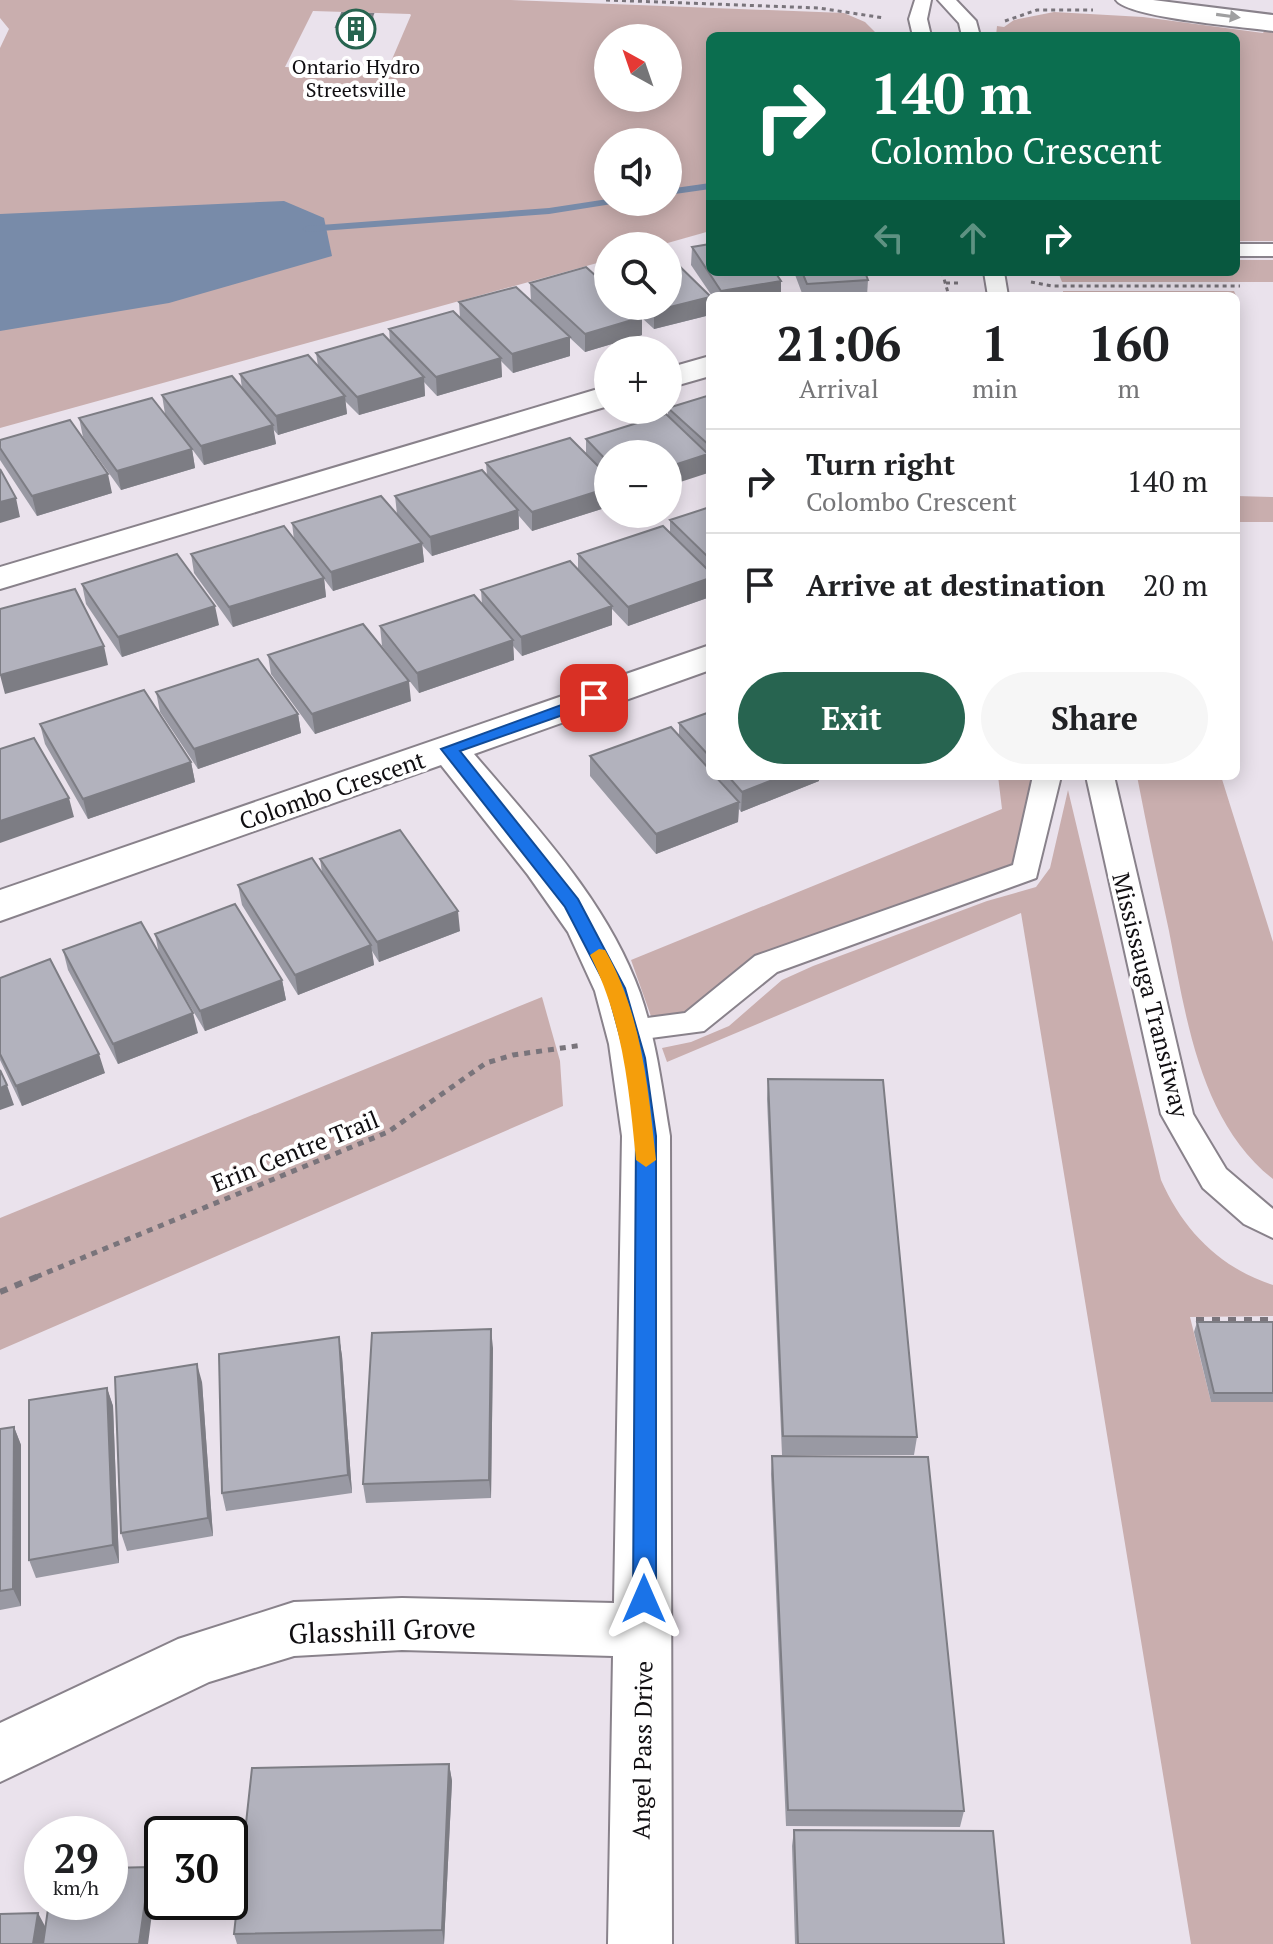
<!DOCTYPE html>
<meta charset="utf-8">
<style>
:root{--surface:#fff;--page:#f6f6f6;--text:#202124;--muted:#757577;--line:#e0e0e0;--accent:#276450}
body{margin:0;font-family:"PT Serif",serif;background:var(--page);color:var(--text);height:100vh;display:flex;flex-direction:column;font-size:30px;white-space:nowrap}
*{box-sizing:border-box;margin:0}
p{font-size:26px;color:var(--muted)}
.icon{flex:none;width:44px;height:44px;fill:none;stroke:currentColor;stroke-width:2;stroke-linecap:round;stroke-linejoin:round}
.map{position:relative;flex:1;overflow:hidden}
.details{position:absolute;left:706px;top:292px;width:534px;height:488px;display:flex;flex-direction:column;background:var(--surface);border-radius:12px;box-shadow:0 4px 20px #0003}
.details>*{flex:none}
.banner{position:absolute;left:706px;top:32px;width:534px;height:244px;border-radius:12px;box-shadow:0 4px 20px #0003;background:#0b6e4f;color:#fff;overflow:hidden}
.needle{width:52px;rotate:320deg}
.buttons{position:absolute;left:594px;top:24px;display:grid;gap:16px}
.buttons a{display:grid;place-items:center;width:88px;height:88px;border-radius:50%;background:var(--surface);box-shadow:0 4px 20px #0003;font-size:40px}
.speed{position:absolute;left:24px;top:1816px;display:flex;gap:16px;font-size:40px;font-weight:700;text-align:center}
.speed>*{display:grid;place-content:center;width:104px;height:104px;border-radius:50%;background:var(--surface);box-shadow:0 4px 20px #0003;line-height:1}
.speed small{font-size:20px;font-weight:400}
.speed .limit{border:4px solid #111;border-radius:12px;background:#fff;color:#111}
.pin{position:absolute;display:grid;place-items:center;width:68px;height:68px;color:#fff;margin:-34px;border-radius:16px;box-shadow:0 4px 12px #0006}
.me{position:absolute;width:88px;margin:-44px;rotate:0deg;stroke-linejoin:round;filter:drop-shadow(0 0 6px #0008)}
.turn{display:flex;align-items:center;gap:28px;height:168px;padding:0 32px;font-size:36px}
.turn .icon{width:104px;height:104px;stroke-width:2.5}
.turn b{display:block;font-size:56px;line-height:68px}
.lanes{display:flex;align-items:center;height:76px;padding:0 32px;background:#0003;justify-content:center;gap:40px;direction:ltr}
.lanes .off{opacity:.35}
.eta{display:flex;justify-content:space-evenly;align-items:center;height:136px;text-align:center}
.eta b{font-size:48px;font-weight:700;line-height:56px}
.action{display:flex;gap:16px;margin-top:auto;padding:16px 32px}
.action a{flex:1;height:92px;border-radius:48px;background:var(--accent);color:#fff;font-size:32px;font-weight:700;line-height:92px;text-align:center}
.action a+a{background:var(--page);color:var(--text)}
ul{padding:0;list-style:none}
li{display:flex;align-items:center;gap:24px;height:104px;padding:0 32px;border-top:2px solid var(--line)}
li div{flex:1}
li b{display:block;font-size:30px}
li em{font-style:normal}
.map>svg:first-child{display:block}
.green{fill:#c9aeae;fill-rule:evenodd}
.water{fill:#788ba9}
.lines{fill:none;stroke-linecap:round;stroke-linejoin:round}
.stream{fill:#788ba9;fill-rule:evenodd}
.lane-casing{stroke:#89828b;stroke-width:4}
.street-casing{stroke:#89828b;stroke-width:4}
.highway-casing{stroke:#89828b;stroke-width:4}
.path-far2{stroke:#79747b;stroke-width:3;stroke-dasharray:4 4;stroke-linecap:butt}
.path-far1{stroke:#79747b;stroke-width:5;stroke-dasharray:6 6;stroke-linecap:butt}
.path{stroke:#79747b;stroke-width:6;stroke-dasharray:8 8;stroke-linecap:butt}
.lane{fill:#fff;fill-rule:evenodd}
.street{fill:#fff;fill-rule:evenodd}
.highway{fill:#fff;fill-rule:evenodd}
.wall{fill:#9999a3}
.shaded-wall{fill:#7d7d84}
.building{fill:#b2b2bd;stroke:#7d7d84;stroke-width:2}
.oneway{fill:#9f9fa0}
.route{fill:#1a73e8;stroke:#114b97;stroke-width:2}
.slow{fill:#f59e0b}
.labels{text-anchor:middle;dominant-baseline:central;stroke-width:8;stroke-linejoin:round;paint-order:stroke}
.far-poi-label{font-size:20px;fill:#100e11;stroke:#fff}
.street-label{font-size:24px;fill:#100e11;stroke:#fff}
.near-street-label{font-size:28px;fill:#100e11;stroke:#fff}
</style>
<div class="map">
<svg width="1273" height="1944" viewBox="0 0 1273 1944">
<rect width="100%" height="100%" fill="#eae2ec"/>
<path class="green" d="M0 0H511L844 13 865 22 879 36H710V231L657 246H608V260L0 428V48L9 29 0 18ZM313 11 410 14 411 15 387 71 285 67ZM608 38H668V98H608ZM608 142H668V202H608Z
M1054 12 1143 17 1263 33 1266 28 1273 29V241H1236V36H996L997 26 1004 27 1014 20Z
M1236 260H1273V282H1062L1058 272H1236Z
M1063 291H1234L1239 302 1236 296H1039L1038 294 1063 295Z
M1236 496 1273 497V522H1236Z
M998 776H1042L1028 857 988 882 982 875 951 885 954 892 783 957 726 1002 653 1022 631 960 1002 809Z
M1137 776H1221L1273 942V1179C1200 1122 1186 1017 1169 931 1158 880 1147 828 1137 776Z
M1068 790 1161 1180C1183 1230 1220 1268 1273 1285V1316L1190 1317 1211 1402H1273V1944H1191L1021 913 667 1062 662 1048 691 1042 729 1026 782 980 813 966 987 901 1036 887 1050 868Z
M542 997 560 1061 563 1106 0 1350V1218Z"/>
<path class="water" d="M284 201 324 218 332 256 169 303 0 331V214Z"/>
<g class="lines">
<path class="stream" d="M710 183V189L668 195V189Z
M608 199V202H613L612 204 549 214 307 232 302 229 307 226 549 208Z"/>
<defs>
<path id="lane" d="M915 0H931L927 19 931 36H913L909 19Z
M938 0H956L976 21 980 36H962L959 23Z
M1236 244H1273V256H1236Z
M984 272H1004L1008 296H988Z
M1033 776H1061L1036 878 777 972 704 1031 628 1041 617 1038 613 1030 617 1022 685 1013 755 956 1013 865Z
M1086 776H1114L1193 1114 1226 1169 1273 1209V1238L1244 1224 1203 1188 1161 1114Z"/>
<path id="street" d="M710 356V376L668 388V368Z
M608 386V406L0 589V567Z
M710 645V670L474 754C536 827 607 901 640 993 656 1039 662 1088 670 1136L672 1944H608L613 1656 402 1650 294 1656 209 1682 0 1782V1723L178 1639 294 1602 402 1598 614 1603 622 1136 609 1044 595 991 568 932 528 875 441 765 0 921V890Z"/>
<path id="highway" d="M1116 0H1153L1273 15V31C1246 27 1128 18 1116 0Z"/>
</defs>
<use href="#lane" class="lane-casing"/>
<use href="#street" class="street-casing"/>
<use href="#highway" class="highway-casing"/>
<path class="path-far2" d="M606 0 819 8 884 18
M1005 21 1037 10H1093
M942 272 949 296
M1031 282 1052 286H1240
M946 283H961"/>
<path class="path-far1" d="M36 1277 388 1132 486 1063 513 1055 583 1045"/>
<path class="path" d="M0 1292 41 1275
M1196 1320H1273"/>
<use href="#lane" class="lane"/>
<use href="#street" class="street"/>
<use href="#highway" class="highway"/>
</g>
<path class="wall" d="M374 23 368 37 337 36 336 27Z
M692 247 781 296H712L691 265Z
M794 272H865L868 280 867 296H803Z
M530 283 637 312 631 306H668L710 296V315L654 329 642 318V335L585 352 570 338V356L513 373 501 361 502 377 437 396 424 382 425 396 359 415 345 401 347 414 278 435 273 429 276 444 204 465 192 449 195 468 121 490 83 437 79 418 165 414 162 395 242 388 240 374 318 366 316 353 390 342 389 329 460 318 459 302 531 301Z
M710 395V466L708 464V473L608 454V507L532 531 519 516V529L432 556 422 545 424 562 333 591 324 579 326 597 233 627 194 573 191 554 294 540 292 523 397 514 395 496 487 475 486 463 586 454V439L668 417V408Z
M0 440 112 493 37 516 0 460Z
M710 507V597L628 626 612 609V625L522 656 513 646 514 660 419 693 382 646 380 626 482 605 481 590 578 570V554L670 533V520Z
M82 584 219 625 122 657 86 604Z
M268 655 411 701 315 734 271 674Z
M156 692 298 714 301 733 198 769 160 712Z
M710 712V776H819V781L741 812 739 809 738 822 656 854 590 776V756L679 736V723Z
M40 724 191 762 195 782 88 819 45 744Z
M320 859 460 931 379 962 372 951 374 965 298 995 242 905 238 885 322 873Z
M155 934 282 980 286 1000 205 1031 159 954Z
M63 950 198 1033 118 1064 68 970Z
M0 978 105 1073 22 1106 0 1060Z
M768 1079 917 1437 914 1455H782L767 1099Z
M1197 1322H1273V1402H1211L1194 1332Z
M339 1337 342 1356 352 1493 226 1511 222 1493Z
M493 1348 491 1498 366 1503 363 1484Z
M202 1382 213 1536 127 1551 121 1533Z
M107 1388 113 1406 119 1563 36 1578 29 1560Z
M14 1427 21 1445V1606L0 1610V1429Z
M772 1456 964 1811 960 1827 786 1826 771 1474Z
M449 1764 452 1781 444 1944H237L234 1934Z
M794 1830 1004 1944H795L792 1846Z"/>
<path class="shaded-wall" d="M373 14 374 23 368 37 367 28Z
M781 281V296H721V291Z
M710 297V315L654 329V311Z
M642 317V335L585 352V334Z
M570 337V356L513 373 512 354Z
M501 358 502 377 437 396 436 377Z
M424 377 425 396 359 415 357 397Z
M345 396 347 414 278 435 276 416Z
M273 425 276 444 204 465 201 446Z
M192 449 195 468 121 490 117 471Z
M708 454V473L668 486V467Z
M108 474 112 493 37 516 32 496Z
M608 488V507L532 531V512Z
M16 498 20 517 0 523V502Z
M518 510 519 529 432 556 430 537Z
M422 543 424 562 333 591 331 572Z
M324 578 326 597 233 627 229 607Z
M710 578V597L628 626V607Z
M215 606 219 625 122 657 118 637Z
M612 606V625L522 656 521 637Z
M513 640 514 660 419 693 417 673Z
M104 646 108 665 5 694 0 675Z
M409 681 411 701 315 734 312 714Z
M298 714 301 733 198 769 194 749Z
M191 762 195 782 88 819 83 799Z
M783 776H819V781L741 812 742 792Z
M69 798 74 817 0 843V821Z
M739 802 738 822 656 854V834Z
M458 911 460 931 379 962 377 942Z
M371 945 374 965 298 995 295 975Z
M282 980 286 1000 205 1031 200 1011Z
M193 1013 198 1033 118 1064 113 1044Z
M99 1054 105 1073 22 1106 16 1086Z
M7 1085 14 1105 0 1110V1088Z
M491 1329 493 1348 491 1498 489 1480Z
M339 1337 342 1356 352 1493 348 1475Z
M197 1364 202 1382 213 1536 208 1518Z
M107 1388 113 1406 119 1563 113 1545Z
M14 1427 21 1445V1606L13 1589Z
M449 1764 452 1781 444 1944 442 1930Z
M150 1867 156 1883 148 1944H139Z
M38 1913 46 1928 44 1944H33Z"/>
<path class="building" d="M342 13 373 14 367 28 336 27Z
M710 244V272H775L781 281 721 291 692 247Z
M668 255 710 296V297L654 311 649 306H668Z
M586 267 608 287V306H630L642 317 585 334 530 283Z
M802 272H865L868 280 807 284Z
M516 287 570 337 512 354 459 302Z
M453 311 501 358 436 377 389 329Z
M383 334 424 377 357 397 316 353Z
M308 355 345 396 276 416 240 374Z
M232 376 273 425 201 446 162 395Z
M710 395V446L668 408Z
M152 398 192 449 117 471 79 418Z
M666 414 708 454 668 467V454H608V462L586 439Z
M70 420 108 474 32 496 0 448V440Z
M570 438 608 476V488L532 512 486 463Z
M0 469 16 498 0 502Z
M482 470 518 510 430 537 395 496Z
M381 496 422 543 331 572 292 523Z
M710 507V559L670 520Z
M284 526 324 578 229 607 191 554Z
M663 526 710 572V578L628 607 578 554Z
M177 554 215 606 118 637 82 584Z
M570 561 612 606 521 637 481 590Z
M75 589 104 646 0 675V609Z
M474 595 513 640 417 673 380 626Z
M363 624 409 681 312 714 268 655Z
M258 659 298 714 194 749 156 692Z
M144 690 191 762 83 799 40 724Z
M710 712V757L679 723Z
M671 727 710 770V776H715L739 802 656 834 590 756Z
M34 738 69 798 0 821V749Z
M728 776H783L742 792Z
M400 830 458 911 377 942 320 859Z
M312 858 371 945 295 975 238 885Z
M235 904 282 980 200 1011 155 934Z
M141 922 193 1013 113 1044 63 950Z
M50 959 99 1054 16 1086 0 1054V978Z
M0 1070 7 1085 0 1088Z
M768 1079 883 1080 917 1437 783 1436Z
M1197 1322H1273V1393H1214Z
M491 1329 489 1480 363 1484 372 1333Z
M339 1337 348 1475 222 1493 219 1354Z
M197 1364 208 1518 121 1533 115 1377Z
M107 1388 113 1545 29 1560V1400Z
M14 1427 13 1589 0 1591V1429Z
M772 1456 928 1457 964 1811 788 1810Z
M449 1764 442 1930 234 1934 252 1768Z
M794 1830 993 1831 1004 1944H798Z
M150 1867 139 1944H43L49 1902H110V1868Z
M38 1913 33 1944H0V1914Z"/>
<defs><path id="oneway-solid" d="M-6-.8H1V-3.2L6.5 0L1 3.2V.8H-6Z" transform="scale(2)"/></defs>
<use class="oneway" href="#oneway-solid" transform="translate(1228 16) rotate(8)"/>
<path class="route" d="M594 693 600 694V702L460 751 578 899 625 988 645 1058 656 1136V1599L653 1606 644 1610 636 1606 633 1599 636 1136 626 1058 607 988 565 907 441 749Z"/>
<path class="slow" d="M599 949 605 950C642 1015 648 1087 656 1160L646 1167 636 1160C629 1088 623 1020 590 955Z"/>
<defs>
<symbol id="building-ring" viewBox="-11 -11 22 22"><circle r="9.5" fill="#fff" stroke="#276450" stroke-width="1.5"/><path d="M-4-6H4V6H1V3H-1V6H-4ZM-2.5-4.3h1.7v1.8h-1.7ZM.8-4.3h1.7v1.8H.8ZM-2.5-1h1.7V.8h-1.7ZM.8-1h1.7V.8H.8Z" fill="#276450"/></symbol>
</defs>
<g fill-rule="evenodd">
<use href="#building-ring" x="334" y="7" width="44" height="44"/>
</g>
<g class="labels">
<g class="far-poi-label">
<text x="356" y="66">Ontario Hydro<tspan x="356" dy="23">Streetsville</tspan></text>
</g>
<g class="street-label">
<text transform="translate(332 790) rotate(-19)">Colombo Crescent</text>
<text transform="translate(1151 995) rotate(76)">Mississauga Transitway</text>
<text transform="translate(295 1151) rotate(-22)">Erin Centre Trail</text>
<text transform="translate(642 1750) rotate(-89)">Angel Pass Drive</text>
</g>
<g class="near-street-label">
<text transform="translate(382 1630) rotate(-2)">Glasshill Grove</text>
</g>
</g>
</svg>
<div class="buttons">
<a><svg class="needle" viewBox="-14 -14 28 28"><path d="M0-13l5 13h-10z" fill="#e53935"/><path d="M0 13l5-13h-10z" fill="#757577"/></svg></a>
<a><svg class="icon" aria-label="sound" viewBox="0 0 24 24"><path d="M4 9h4l5-4v14l-5-4H4zM17 9q2 3 0 6"/></svg></a>
<a><svg class="icon" aria-label="search" viewBox="0 0 24 24"><circle cx="10" cy="10" r="6"/><path d="M15 15l6 6"/></svg></a>
<a>+</a>
<a>−</a>
</div>
<div class="speed"><div>29<small>km/h</small></div><div class="limit">30</div></div>
<div class="pin" style="left:594px;top:698px;background:#d93025"><svg class="icon" aria-label="arrive" viewBox="0 0 24 24"><path d="M6 21V4h12l-3 4 3 4H6"/></svg></div>
<svg class="me" style="left:644px;top:1599px" viewBox="-20 -20 40 40"><path d="M0-17L14 15 0 8-14 15z" fill="#1a73e8" stroke="#fff" stroke-width="4"/></svg>
<div class="banner">
<div class="turn"><svg class="icon" aria-label="right" viewBox="0 0 24 24"><path d="M7 20v-9h11M14 6l5 5-5 5"/></svg><div><b>140 m</b>Colombo Crescent</div></div>
<div class="lanes"><svg class="icon off" aria-label="left" viewBox="0 0 24 24"><path d="M17 20v-9H6M10 6l-5 5 5 5"/></svg><svg class="icon off" aria-label="ahead" viewBox="0 0 24 24"><path d="M12 20V5M6 11l6-6 6 6"/></svg><svg class="icon" aria-label="right" viewBox="0 0 24 24"><path d="M7 20v-9h11M14 6l5 5-5 5"/></svg></div>
</div>
<section class="details">
<div class="eta">
<div><b>21:06</b><p>Arrival</p></div>
<div><b>1</b><p>min</p></div>
<div><b>160</b><p>m</p></div>
</div>
<ul>
<li><svg class="icon" aria-label="right" viewBox="0 0 24 24"><path d="M7 20v-9h11M14 6l5 5-5 5"/></svg><div><b>Turn right</b><p>Colombo Crescent</p></div><em>140 m</em></li>
<li><svg class="icon" aria-label="arrive" viewBox="0 0 24 24"><path d="M6 21V4h12l-3 4 3 4H6"/></svg><div><b>Arrive at destination</b></div><em>20 m</em></li>
</ul>
<div class="action"><a>Exit</a><a>Share</a></div>
</section>
</div>
